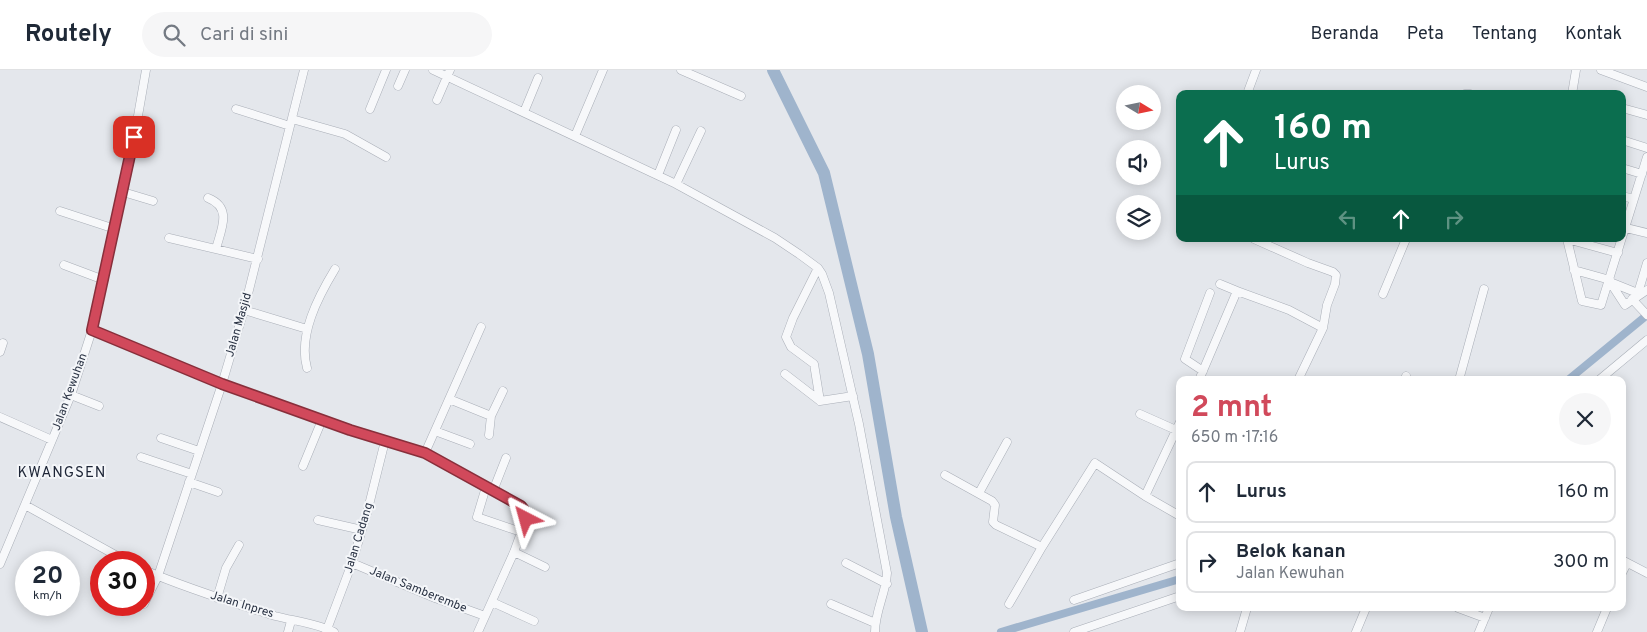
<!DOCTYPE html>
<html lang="id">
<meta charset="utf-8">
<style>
:root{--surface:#fff;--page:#f6f6f7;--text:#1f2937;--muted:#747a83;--line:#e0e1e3;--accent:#d1495b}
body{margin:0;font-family:Overpass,sans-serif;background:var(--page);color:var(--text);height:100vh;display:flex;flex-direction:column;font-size:19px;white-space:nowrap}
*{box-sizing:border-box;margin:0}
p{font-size:16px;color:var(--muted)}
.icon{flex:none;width:28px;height:28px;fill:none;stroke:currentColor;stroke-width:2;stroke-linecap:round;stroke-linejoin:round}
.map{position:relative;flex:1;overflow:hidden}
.sheet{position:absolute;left:1176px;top:306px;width:450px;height:235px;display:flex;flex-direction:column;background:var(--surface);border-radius:10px;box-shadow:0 2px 12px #0003}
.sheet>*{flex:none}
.guide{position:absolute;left:1176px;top:20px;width:450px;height:152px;border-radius:10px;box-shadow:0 2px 12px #0003;background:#0b6e4f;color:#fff;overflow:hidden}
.needle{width:32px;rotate:100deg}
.fabs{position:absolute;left:1116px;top:15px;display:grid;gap:10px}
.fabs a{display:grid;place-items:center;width:45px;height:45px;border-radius:50%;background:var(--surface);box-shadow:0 2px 12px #0003;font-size:25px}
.speed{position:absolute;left:15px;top:481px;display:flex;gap:10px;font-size:25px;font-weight:700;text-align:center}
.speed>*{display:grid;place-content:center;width:65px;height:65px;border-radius:50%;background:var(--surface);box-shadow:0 2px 12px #0003;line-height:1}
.speed small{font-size:12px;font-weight:400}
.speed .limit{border:8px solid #d22;background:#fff;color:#111}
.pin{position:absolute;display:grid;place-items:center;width:42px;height:42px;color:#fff;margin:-21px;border-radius:10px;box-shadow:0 2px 8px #0006}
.me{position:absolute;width:55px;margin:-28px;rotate:321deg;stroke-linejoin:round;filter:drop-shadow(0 0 4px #0008)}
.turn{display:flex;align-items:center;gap:18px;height:105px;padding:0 15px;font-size:22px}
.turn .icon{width:65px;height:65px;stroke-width:2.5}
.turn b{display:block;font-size:35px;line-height:42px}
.lanes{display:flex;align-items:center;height:48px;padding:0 15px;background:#0003;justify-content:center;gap:25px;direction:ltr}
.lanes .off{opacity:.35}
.round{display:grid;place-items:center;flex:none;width:52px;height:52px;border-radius:26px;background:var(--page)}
.summary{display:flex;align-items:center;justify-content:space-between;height:85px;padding:0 15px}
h1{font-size:30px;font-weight:700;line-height:38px;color:var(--accent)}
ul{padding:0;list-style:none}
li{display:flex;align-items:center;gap:15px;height:62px;margin:0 10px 8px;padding:0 5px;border:2px solid var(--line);border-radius:10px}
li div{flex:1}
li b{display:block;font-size:19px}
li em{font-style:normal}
header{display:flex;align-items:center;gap:30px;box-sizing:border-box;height:70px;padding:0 25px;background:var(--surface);border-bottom:1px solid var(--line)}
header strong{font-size:24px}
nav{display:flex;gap:28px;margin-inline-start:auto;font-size:18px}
.search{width:350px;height:45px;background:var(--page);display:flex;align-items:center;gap:12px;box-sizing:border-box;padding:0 18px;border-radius:28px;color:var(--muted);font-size:19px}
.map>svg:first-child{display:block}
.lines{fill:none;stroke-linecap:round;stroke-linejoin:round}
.canal{stroke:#9fb4cc;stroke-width:8}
.river{stroke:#9fb4cc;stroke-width:12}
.minor-casing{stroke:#a9aeb7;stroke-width:9}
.minor{stroke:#f7f8fa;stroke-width:8}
.route-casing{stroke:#882f3b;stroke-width:12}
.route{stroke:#d1495b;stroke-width:9}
.labels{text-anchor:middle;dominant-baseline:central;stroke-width:4;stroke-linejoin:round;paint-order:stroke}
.street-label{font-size:12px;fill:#2b3445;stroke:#f4f6f9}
.quarter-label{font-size:15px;letter-spacing:1px;fill:#1d2536;stroke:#f4f6f9}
</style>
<header>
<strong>Routely</strong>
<div class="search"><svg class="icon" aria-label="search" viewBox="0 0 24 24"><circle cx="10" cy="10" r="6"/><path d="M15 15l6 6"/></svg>Cari di sini</div>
<nav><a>Beranda</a><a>Peta</a><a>Tentang</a><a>Kontak</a></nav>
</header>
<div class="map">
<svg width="1647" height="562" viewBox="0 0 1647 562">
<rect width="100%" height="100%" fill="#e4e7ec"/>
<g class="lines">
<path class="canal" d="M1568 310 1647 245
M1001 562 1180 509"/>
<path class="river" d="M773 0 824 103 868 284 896 447 922 562"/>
<defs>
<path id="minor" d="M433 0 676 114 775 168 799 184 818 198 822 204 829 223 859 354 887 503C886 523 875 541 875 562
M681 0 741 26
M1601 0 1647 17
M398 16 405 0
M1247 24 1256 0
M1465 24H1470
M1572 24 1576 0
M437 30 450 0
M1622 38 1647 45
M236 39 290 56
M370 39 386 0
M524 42 538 8
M292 49 345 64 386 87
M575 66 603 0
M1622 70 1647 78
M1622 98 1642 104
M658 105 676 60
M676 114 701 61
M123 122 153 131
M1622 126 1634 129
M208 128C233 138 221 159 216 179
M60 141 115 159
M1622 157 1647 163
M169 168 258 189
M1254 169 1308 193 1333 202 1336 205 1335 214 1327 235 1323 258 1298 310
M1567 169 1582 231 1601 235 1647 87
M1567 169 1618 183
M64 195 104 210
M818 198 793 248 786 267 791 277 814 294 820 331
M1574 200 1610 210
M1610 212 1625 235 1647 220
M1610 212 1640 224
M1220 214 1237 221
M1638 223 1647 193
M1383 224 1406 169
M1632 229 1647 245
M244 240 307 259
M92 260 222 314 350 359 425 383 521 436 525 441 526 449 514 482 478 562
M0 282 3 273
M307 298C298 265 318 227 335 199
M1203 301 1185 289 1210 223
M785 304 820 331 853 326
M1199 310 1237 221 1289 240 1323 258
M1405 310 1406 306
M1459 310 1484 219
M1599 310 1647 270
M71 325 99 336
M449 329 491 346 489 365
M1140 344 1176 360
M491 346 503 321
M0 347 52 370
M435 361 470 374
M161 368 199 381
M425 383 481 257
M141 387 192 404
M303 396 322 350
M945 405 992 431 995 435 993 452 996 455 1042 477
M189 412 218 422
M486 417 477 447 521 462
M493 421 506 388
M979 423 1007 372
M1145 426 1180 352
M25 435 128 492
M318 450 362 460
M514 482 545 497
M1622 490 1647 503
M352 493 435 528 485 546
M846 493 887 514
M0 494 71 325 92 260 131 86 146 0
M144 500C186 518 230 532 275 546 294 551 316 553 334 562
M1622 503 1627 493
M217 528 226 498 239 475
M1074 530 1180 493
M492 532 534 551
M144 534 158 506 222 314 244 240 304 0
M831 534 875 553
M1009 534 1042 477 1095 393 1145 426 1180 446
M1458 538 1485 548
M288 562 291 551
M326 562 352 493 367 443 385 371
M1074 562 1180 526
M1240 562 1247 538
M1356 562 1366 538
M1479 562 1489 538
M1597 562 1607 538"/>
</defs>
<use href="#minor" class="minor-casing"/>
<use href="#minor" class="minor"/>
</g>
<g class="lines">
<defs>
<path id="route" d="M134 67 92 260 222 314 350 360 425 383 521 436 525 441 526 449"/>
</defs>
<use href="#route" class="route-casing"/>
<use href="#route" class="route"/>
</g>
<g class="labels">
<g class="street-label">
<text transform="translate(239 255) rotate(-74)">Jalan Masjid</text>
<text transform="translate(70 322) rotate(-70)">Jalan Kewuhan</text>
<text transform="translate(359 468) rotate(-73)">Jalan Cadang</text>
<text transform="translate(418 520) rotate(22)">Jalan Samberembe</text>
<text transform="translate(242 535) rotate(17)">Jalan Inpres</text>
</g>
<g class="quarter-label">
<text x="62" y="403">KWANGSEN</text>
</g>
</g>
</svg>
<div class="fabs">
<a><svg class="needle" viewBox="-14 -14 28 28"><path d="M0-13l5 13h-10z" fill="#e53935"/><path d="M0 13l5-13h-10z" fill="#747a83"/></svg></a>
<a><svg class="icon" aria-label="sound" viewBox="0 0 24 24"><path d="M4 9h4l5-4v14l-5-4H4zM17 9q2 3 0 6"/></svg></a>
<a><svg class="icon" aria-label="layers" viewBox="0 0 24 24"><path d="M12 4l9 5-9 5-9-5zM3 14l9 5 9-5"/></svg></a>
</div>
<div class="speed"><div>20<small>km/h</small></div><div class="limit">30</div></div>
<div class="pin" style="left:134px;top:67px;background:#d93025"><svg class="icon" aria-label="arrive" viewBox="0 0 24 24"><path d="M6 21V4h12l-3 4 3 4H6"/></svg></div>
<svg class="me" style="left:526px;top:449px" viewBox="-20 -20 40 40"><path d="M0-17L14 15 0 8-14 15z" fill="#d1495b" stroke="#fff" stroke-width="4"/></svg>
<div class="guide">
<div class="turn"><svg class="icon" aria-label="ahead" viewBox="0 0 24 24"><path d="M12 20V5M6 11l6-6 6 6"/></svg><div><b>160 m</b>Lurus</div></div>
<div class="lanes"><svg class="icon off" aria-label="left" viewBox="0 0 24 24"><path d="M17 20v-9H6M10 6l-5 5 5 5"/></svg><svg class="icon" aria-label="ahead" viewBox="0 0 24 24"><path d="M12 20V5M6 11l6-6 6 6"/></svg><svg class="icon off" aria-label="right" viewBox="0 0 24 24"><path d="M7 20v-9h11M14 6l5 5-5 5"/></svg></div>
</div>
<section class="sheet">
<div class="summary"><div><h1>2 mnt</h1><p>650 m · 17:16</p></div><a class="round"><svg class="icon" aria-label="close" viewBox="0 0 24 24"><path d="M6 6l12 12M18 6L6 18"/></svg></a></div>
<ul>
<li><svg class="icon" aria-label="ahead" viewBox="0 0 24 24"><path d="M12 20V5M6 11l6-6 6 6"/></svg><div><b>Lurus</b></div><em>160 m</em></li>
<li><svg class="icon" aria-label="right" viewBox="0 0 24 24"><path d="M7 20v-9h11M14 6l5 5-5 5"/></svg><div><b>Belok kanan</b><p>Jalan Kewuhan</p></div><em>300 m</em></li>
</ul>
</section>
</div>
